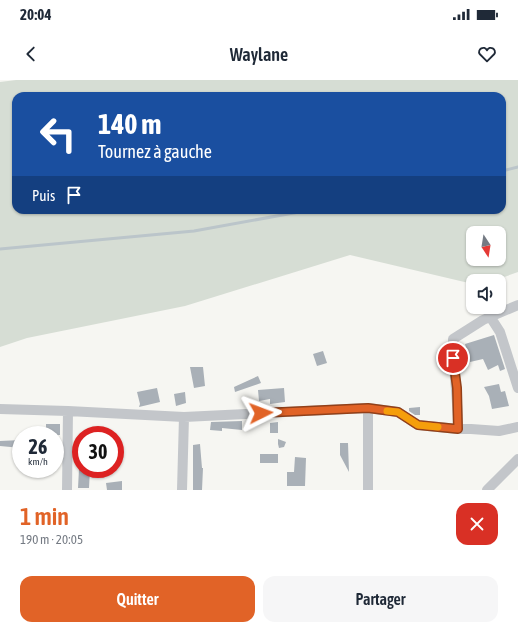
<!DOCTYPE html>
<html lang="fr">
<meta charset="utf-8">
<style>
:root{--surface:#fff;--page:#f6f6f7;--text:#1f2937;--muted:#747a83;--accent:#e16327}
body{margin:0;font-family:"Asap Condensed",sans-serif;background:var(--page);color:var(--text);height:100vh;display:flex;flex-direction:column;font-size:15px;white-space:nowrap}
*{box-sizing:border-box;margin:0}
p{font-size:13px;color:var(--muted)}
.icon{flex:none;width:22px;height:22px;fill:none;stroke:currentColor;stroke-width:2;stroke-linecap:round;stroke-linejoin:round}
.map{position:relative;height:410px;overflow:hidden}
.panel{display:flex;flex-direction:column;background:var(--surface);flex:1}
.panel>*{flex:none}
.guide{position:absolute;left:12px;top:12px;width:494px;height:122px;border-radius:12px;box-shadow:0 1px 3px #0004;background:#1a4fa0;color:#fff;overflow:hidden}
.needle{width:26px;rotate:168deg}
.buttons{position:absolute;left:466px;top:146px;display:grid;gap:8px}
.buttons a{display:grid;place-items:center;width:40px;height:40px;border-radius:8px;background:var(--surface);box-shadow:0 1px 3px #0004;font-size:20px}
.speed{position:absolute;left:12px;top:346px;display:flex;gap:8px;font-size:20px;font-weight:700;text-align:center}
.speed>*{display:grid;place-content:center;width:52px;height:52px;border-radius:50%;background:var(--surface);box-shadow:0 1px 3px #0004;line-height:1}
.speed small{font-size:10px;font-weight:400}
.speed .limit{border:6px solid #d22;background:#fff;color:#111}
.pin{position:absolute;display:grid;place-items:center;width:34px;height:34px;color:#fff;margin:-17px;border:2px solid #fff;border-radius:50%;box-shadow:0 1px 4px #0007}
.me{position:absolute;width:44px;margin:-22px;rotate:87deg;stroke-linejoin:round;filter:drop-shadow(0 0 3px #0008)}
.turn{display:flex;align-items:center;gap:14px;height:84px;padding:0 20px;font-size:18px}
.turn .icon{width:52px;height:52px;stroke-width:2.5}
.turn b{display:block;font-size:28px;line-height:34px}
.then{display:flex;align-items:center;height:38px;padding:0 20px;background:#0003;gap:8px;font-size:15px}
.round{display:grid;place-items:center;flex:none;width:42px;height:42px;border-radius:12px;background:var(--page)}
.head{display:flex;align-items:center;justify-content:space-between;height:68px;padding:0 20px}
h1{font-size:24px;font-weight:600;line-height:30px;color:var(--accent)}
.action{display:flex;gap:8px;margin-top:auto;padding:8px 20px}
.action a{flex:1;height:46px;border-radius:12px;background:var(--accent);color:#fff;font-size:16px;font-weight:600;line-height:46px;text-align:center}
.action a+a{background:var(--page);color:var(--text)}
.status{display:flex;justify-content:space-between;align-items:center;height:28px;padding:0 20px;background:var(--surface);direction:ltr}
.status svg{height:11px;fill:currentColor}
header{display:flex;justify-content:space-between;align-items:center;height:52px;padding:0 20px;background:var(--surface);font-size:18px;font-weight:600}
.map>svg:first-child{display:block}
.green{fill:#d6ddd4;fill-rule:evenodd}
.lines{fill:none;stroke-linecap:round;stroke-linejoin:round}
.stream{stroke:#bbc5ca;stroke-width:3}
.building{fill:#a9b0b7}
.street{stroke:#c3c6ca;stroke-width:10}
.route-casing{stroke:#924019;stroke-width:10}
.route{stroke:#e16327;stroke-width:7}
.slow{stroke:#f59e0b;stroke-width:7}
</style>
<div class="status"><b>20:04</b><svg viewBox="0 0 49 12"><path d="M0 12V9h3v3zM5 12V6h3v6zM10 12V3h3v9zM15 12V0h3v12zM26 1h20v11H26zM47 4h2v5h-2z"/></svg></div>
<header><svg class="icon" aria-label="back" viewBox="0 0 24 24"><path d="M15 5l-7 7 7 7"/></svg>Waylane<svg class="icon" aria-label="heart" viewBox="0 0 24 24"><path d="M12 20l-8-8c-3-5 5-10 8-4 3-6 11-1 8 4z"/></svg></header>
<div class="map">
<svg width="518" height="410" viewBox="0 0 518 410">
<rect width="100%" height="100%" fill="#f6f6f2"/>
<path class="green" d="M16 0H518V192L493 201H473V204L350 175 185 226 27 258 0 267V2ZM16 16H502V130H16ZM473 153H499V179H473Z"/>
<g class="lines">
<path class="stream" d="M502 91 518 87
M0 169 194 151 310 130"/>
</g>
<path class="building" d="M494 255 505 289 500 291 498 285 488 290 483 279 470 282 465 264Z
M323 271 327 283 317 286 313 274Z
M190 287H203L205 306 194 308Z
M258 296 261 303 235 312 234 307Z
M499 304 501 312 505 311 509 326 492 329 489 316 484 307Z
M157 308 160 322 139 327 140 324 137 312Z
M284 308 285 322 270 324V319L259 321 258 310Z
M185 312 186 323 176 326 174 314Z
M420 327V335H415L409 331V328Z
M242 341V350L222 348V351L210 350 211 342Z
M278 342V353H270V343Z
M46 344H60V355H46Z
M278 359 286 362 284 367 279 368 278 364Z
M21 360V368L0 366V361Z
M340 363H348L349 392 340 375Z
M200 364 202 388H203L202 410H193V365Z
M260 374H278V383H260Z
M295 377 306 378 305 406H287V392H294Z
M79 389H90L89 408H78Z
M122 401V410H107L106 403Z"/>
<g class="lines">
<path class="street" d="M491 238 500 252 518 308
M0 329 68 331 184 337 368 328 398 332 418 345 458 349H471L499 351 518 347
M458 349C458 319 453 289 453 259L483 240 518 225
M67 410 68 331
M182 410 184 337
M368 410V328
M487 410 518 379"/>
</g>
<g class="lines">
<defs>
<path id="route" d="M261 333 368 328 398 332 418 345 458 349 457 308 453 278"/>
</defs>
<use href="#route" class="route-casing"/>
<use href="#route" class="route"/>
<path class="slow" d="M387 331 398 332 418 345 438 347"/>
</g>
</svg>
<div class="buttons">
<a><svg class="needle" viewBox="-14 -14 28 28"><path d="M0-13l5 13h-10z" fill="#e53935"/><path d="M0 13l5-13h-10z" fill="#747a83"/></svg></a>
<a><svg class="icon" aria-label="sound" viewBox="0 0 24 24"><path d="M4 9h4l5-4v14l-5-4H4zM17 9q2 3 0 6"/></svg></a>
</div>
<div class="speed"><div>26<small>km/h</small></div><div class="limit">30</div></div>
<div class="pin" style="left:453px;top:278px;background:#d93025"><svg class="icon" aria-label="arrive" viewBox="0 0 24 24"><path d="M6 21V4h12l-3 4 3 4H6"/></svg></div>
<svg class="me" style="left:261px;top:333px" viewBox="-20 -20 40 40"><path d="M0-17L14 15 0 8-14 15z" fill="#e16327" stroke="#fff" stroke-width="4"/></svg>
<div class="guide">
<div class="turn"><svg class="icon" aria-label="left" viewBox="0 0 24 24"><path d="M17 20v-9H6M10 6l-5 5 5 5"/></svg><div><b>140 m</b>Tournez à gauche</div></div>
<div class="then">Puis<svg class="icon" aria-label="arrive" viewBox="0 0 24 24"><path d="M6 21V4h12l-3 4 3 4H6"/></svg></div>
</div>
</div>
<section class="panel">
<div class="head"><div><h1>1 min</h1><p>190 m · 20:05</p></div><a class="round" style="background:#d93025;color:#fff"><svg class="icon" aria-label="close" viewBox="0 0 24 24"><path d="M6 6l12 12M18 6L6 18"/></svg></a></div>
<div class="action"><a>Quitter</a><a>Partager</a></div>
</section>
